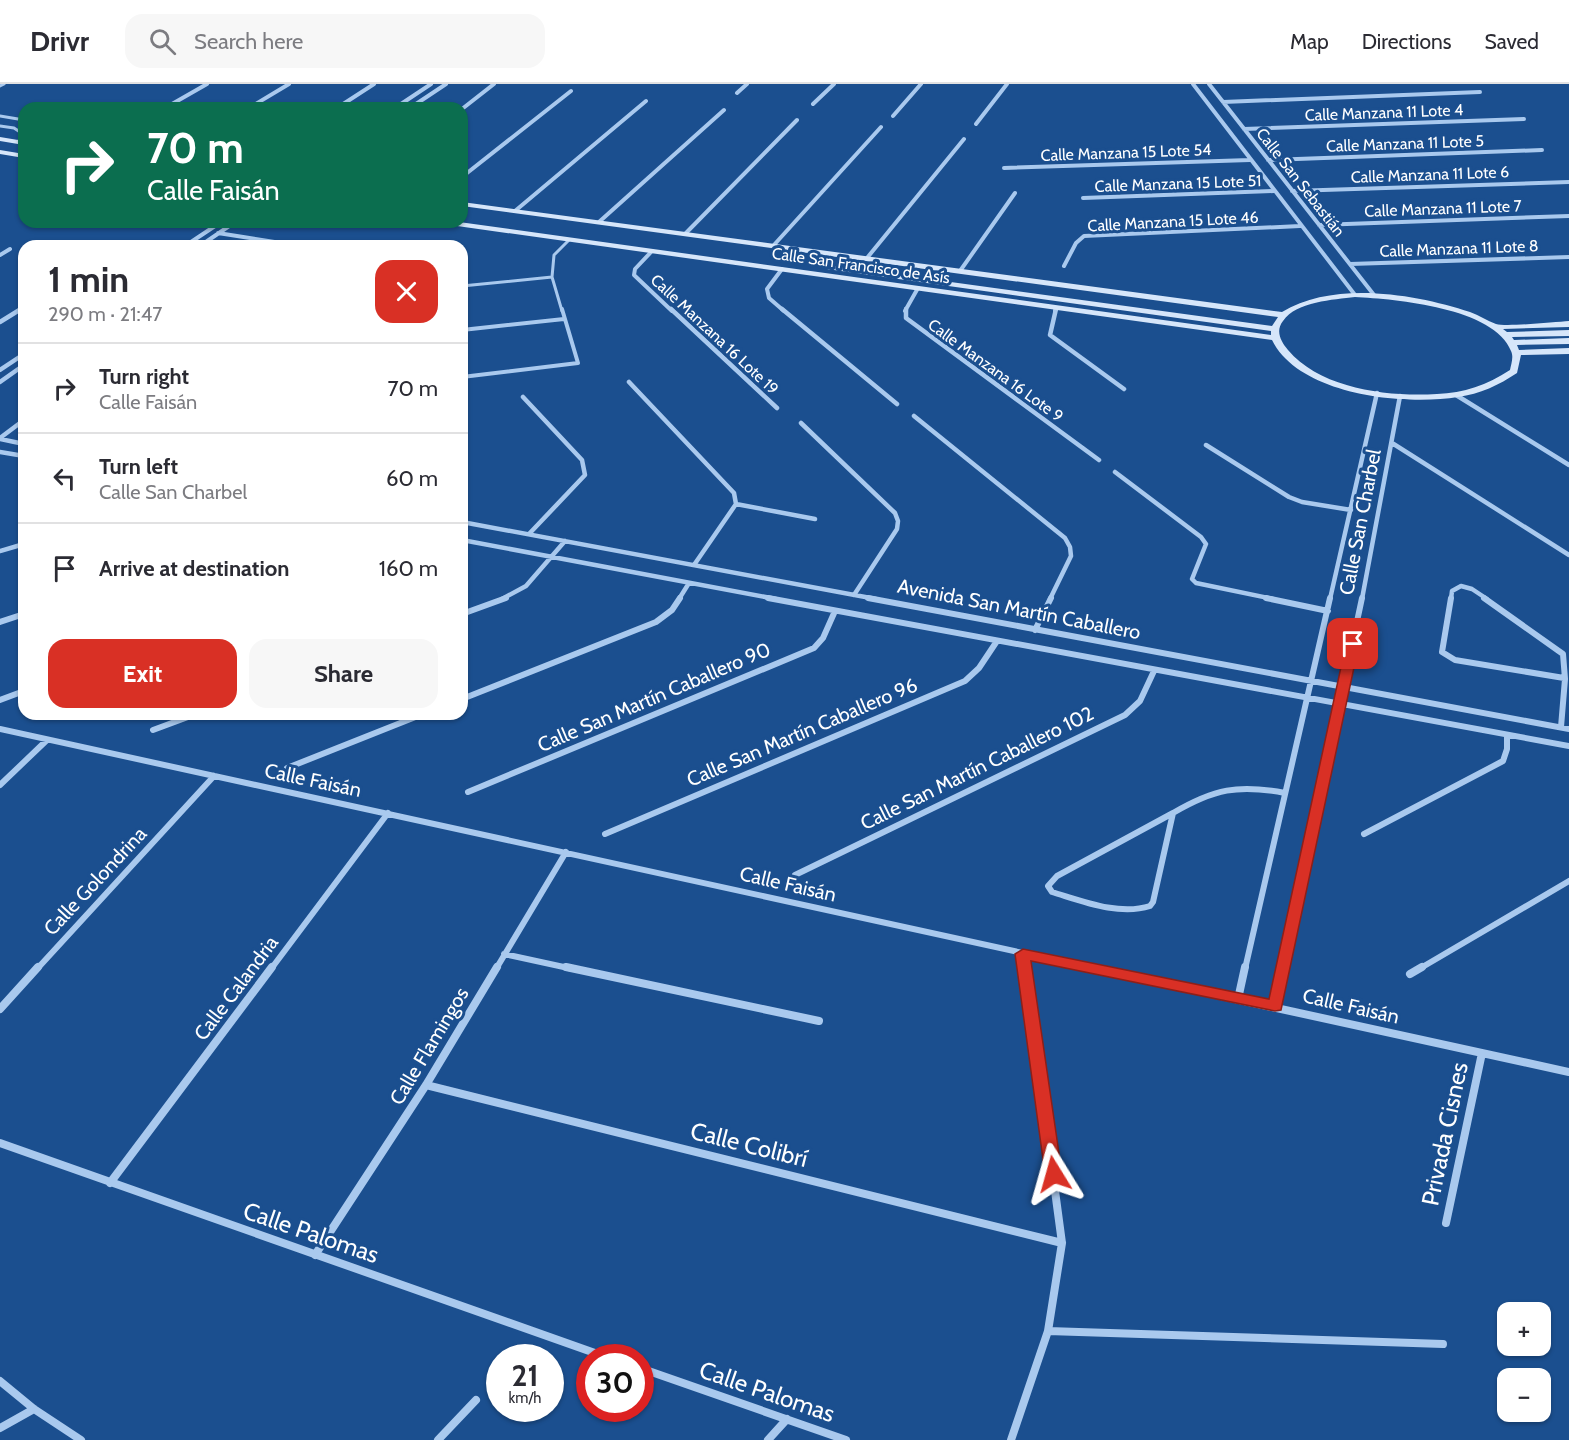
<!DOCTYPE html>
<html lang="en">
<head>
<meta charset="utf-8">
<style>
	body { margin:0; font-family:Cabin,sans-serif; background:#f7f7f7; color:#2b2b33; height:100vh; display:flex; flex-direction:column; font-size:22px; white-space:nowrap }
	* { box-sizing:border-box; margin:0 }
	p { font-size:20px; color:#7c7c81 }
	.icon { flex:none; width:33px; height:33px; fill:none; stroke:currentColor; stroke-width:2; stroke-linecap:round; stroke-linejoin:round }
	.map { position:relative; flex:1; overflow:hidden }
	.drawer { position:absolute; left:18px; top:156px; width:450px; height:480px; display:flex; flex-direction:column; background:#fff; border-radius:18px; box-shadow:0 2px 4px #0004 }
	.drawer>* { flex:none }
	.top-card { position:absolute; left:18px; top:18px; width:450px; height:126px; border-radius:18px; box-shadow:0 2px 4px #0004; background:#0b6e4f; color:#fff; overflow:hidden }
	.fabs { position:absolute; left:1497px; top:1218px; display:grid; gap:12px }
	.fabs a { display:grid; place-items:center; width:54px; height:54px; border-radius:12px; background:#fff; box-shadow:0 2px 4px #0004; font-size:30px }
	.speed { position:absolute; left:486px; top:1260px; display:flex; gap:12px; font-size:30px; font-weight:700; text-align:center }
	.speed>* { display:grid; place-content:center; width:78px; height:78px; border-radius:50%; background:#fff; box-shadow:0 2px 4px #0004; line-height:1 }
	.speed small { font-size:15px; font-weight:400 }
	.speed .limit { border:9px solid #d22; background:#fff; color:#111 }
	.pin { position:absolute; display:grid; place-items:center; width:51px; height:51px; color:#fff; margin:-26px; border-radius:12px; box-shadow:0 3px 9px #0006 }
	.me { position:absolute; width:66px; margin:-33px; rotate:352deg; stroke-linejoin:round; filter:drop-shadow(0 0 4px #0008) }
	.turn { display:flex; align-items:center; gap:21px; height:126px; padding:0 30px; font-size:27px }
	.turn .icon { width:78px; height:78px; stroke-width:2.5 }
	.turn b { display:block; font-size:42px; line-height:51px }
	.round { display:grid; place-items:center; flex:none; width:63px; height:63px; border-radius:18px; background:#f7f7f7 }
	.headline { display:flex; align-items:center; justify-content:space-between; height:102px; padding:0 30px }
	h1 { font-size:36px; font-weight:800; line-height:45px }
	.action { display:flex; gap:12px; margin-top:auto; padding:12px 30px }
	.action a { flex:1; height:69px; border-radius:18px; background:#d93025; color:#fff; font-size:24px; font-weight:800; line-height:69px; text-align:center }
	.action a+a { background:#f7f7f7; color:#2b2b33 }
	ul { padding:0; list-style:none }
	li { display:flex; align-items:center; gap:18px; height:90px; padding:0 30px; border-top:2px solid #e1e1e2 }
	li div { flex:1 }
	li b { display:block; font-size:22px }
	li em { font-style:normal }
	header { display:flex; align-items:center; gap:36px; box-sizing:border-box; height:84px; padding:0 30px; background:#fff; border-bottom:2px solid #e1e1e2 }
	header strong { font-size:28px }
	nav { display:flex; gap:33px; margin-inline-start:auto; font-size:21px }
	.search { width:420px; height:54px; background:#f7f7f7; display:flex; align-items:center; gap:15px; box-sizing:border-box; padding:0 21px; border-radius:18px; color:#7c7c81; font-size:22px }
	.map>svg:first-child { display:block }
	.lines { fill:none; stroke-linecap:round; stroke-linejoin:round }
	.lane-far1 { stroke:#a9c9ee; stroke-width:3 }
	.lane { stroke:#a9c9ee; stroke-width:4 }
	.street-far3 { stroke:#a9c9ee; stroke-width:4 }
	.street-far2 { stroke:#a9c9ee; stroke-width:4.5 }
	.street-far1 { stroke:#a9c9ee; stroke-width:6 }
	.street { stroke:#a9c9ee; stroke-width:8 }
	.secondary { fill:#d6e6fa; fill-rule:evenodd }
	.route { fill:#d93025; stroke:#8d1f18; stroke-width:1.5 }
	.labels { text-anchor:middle; stroke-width:6; stroke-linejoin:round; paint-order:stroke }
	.far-street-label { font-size:16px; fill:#fff; stroke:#1b4f8f }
	.street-label { font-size:20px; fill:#fff; stroke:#1b4f8f }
	.near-street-label { font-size:24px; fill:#fff; stroke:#1b4f8f }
</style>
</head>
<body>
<header>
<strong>Drivr</strong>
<div class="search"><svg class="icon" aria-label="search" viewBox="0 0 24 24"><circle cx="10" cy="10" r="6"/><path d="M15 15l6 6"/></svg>Search here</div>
<nav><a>Map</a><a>Directions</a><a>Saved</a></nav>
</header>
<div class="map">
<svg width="1569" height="1356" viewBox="0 0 1569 1356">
	<rect width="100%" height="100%" fill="#1b4f8f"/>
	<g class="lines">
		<!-- lane-far1 -->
		<path class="lane-far1" d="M 0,2 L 4,0
			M 0,32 L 24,36
			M 0,42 L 14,44 L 23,50 L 18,58
			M 462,202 L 552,193
			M 562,227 L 552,193 L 554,171 L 569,156"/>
		<!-- lane -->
		<path class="lane" d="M 462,246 L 564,235
			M 462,293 L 578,279 L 562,225"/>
		<!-- street-far3 -->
		<path class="street-far3" d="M 1193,0 L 1355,211
			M 1209,0 L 1374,211
			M 737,9 L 747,0
			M 1223,18 L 1480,8
			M 813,20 L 834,0
			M 165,24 L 207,0
			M 249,24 L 289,0
			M 337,24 L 374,0
			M 395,24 L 431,0
			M 410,24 L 446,0
			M 462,25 L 494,0
			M 893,32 L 921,0
			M 976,40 L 1007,0
			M 1244,45 L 1524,35
			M 1268,76 L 1542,66
			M 1004,84 L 1250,76
			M 462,93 L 571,7
			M 1292,107 L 1569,98
			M 1083,114 L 1274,107
			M 515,127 L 646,17
			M 599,138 L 724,26
			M 1319,141 L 1569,132
			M 218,149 L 300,162
			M 685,150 L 797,36
			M 185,162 L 221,138
			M 200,162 L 235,138
			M 773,162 L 881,43
			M 652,167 L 635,185 L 634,191 L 672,227
			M 0,171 L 10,165
			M 867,174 L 964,55
			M 1350,180 L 1569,173
			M 1064,182 L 1076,159 L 1084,152 L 1300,142
			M 782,185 L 767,205 L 769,214 L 784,227
			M 960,187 L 1015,109
			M 18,227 L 24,223
			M 905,227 L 918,204
			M 1055,227 L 1056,224"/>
		<!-- street-far2 -->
		<path class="street-far2" d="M 671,225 L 777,324
			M 782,225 L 897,320
			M 906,225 L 906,234 L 1099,376
			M 1056,225 L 1050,251 L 1124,305
			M 0,238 L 21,225
			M 0,286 L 24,270
			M 0,298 L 24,281
			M 629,298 L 734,409 L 736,420 L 694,481
			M 1456,311 L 1569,381
			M 523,313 L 582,376 L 585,391 L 529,450
			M 914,332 L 1065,454 L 1070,463 L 1071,472 L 1050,515
			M 801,339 L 895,429 L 898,437 L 897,445 L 854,511
			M 0,354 L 24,336
			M 0,355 L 24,360
			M 1392,359 L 1569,471
			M 1206,361 L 1289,413 L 1302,418 L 1351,426
			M 0,368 L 24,372
			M 1115,388 L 1201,453 L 1206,460 L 1192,495 L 1196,499 L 1273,515
			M 736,420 L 815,435
			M 462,438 L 876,515
			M 462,456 L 776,515
			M 0,467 L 24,460
			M 502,515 L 526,502 L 565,457
			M 679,515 L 689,499
			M 1330,515 L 1377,309
			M 1362,515 L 1400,312
			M 1451,515 L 1452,507 L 1461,502 L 1472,505 L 1487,515"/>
		<!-- street-far1 -->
		<path class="street-far1" d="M 768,514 L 1569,662
			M 868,514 L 1569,645
			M 1266,514 L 1328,527
			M 1451,514 L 1442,568 L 1455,576 L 1564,594
			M 1484,514 L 1563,570 L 1565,595 L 1561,643
			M 462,530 L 506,514
			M 0,538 L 24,530
			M 1035,546 L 1051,514
			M 462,615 L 656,538 L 672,526 L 680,514
			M 0,616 L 24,607
			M 0,645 L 1096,885
			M 153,646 L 196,630
			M 287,684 L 423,630
			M 0,701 L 47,656
			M 468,708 L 814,564 L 823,554 L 835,527
			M 1173,729 L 1153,818 L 1150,822 C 1119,832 1082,817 1052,808 L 1048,802 L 1057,792 Z
			M 1173,729 C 1214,705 1238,700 1285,709
			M 605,750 L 965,597 L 979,584 L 997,557
			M 1364,750 L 1503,677 L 1507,665 L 1507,651
			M 795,791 L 1125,631 L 1140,617 L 1154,587
			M 504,870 L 573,885
			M 1023,870 L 1025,885
			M 37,885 L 214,692
			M 271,885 L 388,729
			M 496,885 L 566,768
			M 1245,885 L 1330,514
			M 1283,885 L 1362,514
			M 1419,885 L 1569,797"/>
		<!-- street -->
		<path class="street" d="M 566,883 L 819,937
			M 1089,883 L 1569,988
			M 1410,890 L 1422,883
			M 1238,915 L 1245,883
			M 1275,922 L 1283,883
			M 0,925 L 38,883
			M 426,1001 L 1062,1159
			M 0,1059 L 609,1274
			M 110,1099 L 272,883
			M 1446,1139 L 1482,969
			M 315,1171 L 426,1001 L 497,883
			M 1048,1247 L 1443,1260
			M 640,1284 L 846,1356
			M 0,1297 L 34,1325 L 81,1356
			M 0,1344 L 34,1325
			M 438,1356 L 476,1316
			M 768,1356 L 787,1335
			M 1011,1356 L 1048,1247 L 1062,1159 L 1025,883"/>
		<!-- secondary -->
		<path class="secondary" d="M 0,53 L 24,57 L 24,61 L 0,57 Z
			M 0,66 L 24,70 L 24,74 L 0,70 Z
			M 462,118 L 1282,228 C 1334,196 1416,210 1470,228 C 1479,231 1487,237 1496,240 C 1506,243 1555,238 1569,237 L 1569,243 L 1503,245 L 1507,248 L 1569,246 L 1569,252 L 1512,253 L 1514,256 L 1569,254 L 1569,260 L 1517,261 L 1519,266 L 1569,264 L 1569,270 L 1521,271 L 1517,289 C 1499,301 1480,310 1458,313 C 1404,322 1299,311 1272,256 L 443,140 L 439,138 L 459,138 L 1271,251 L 1271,247 L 827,185 L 823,183 L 827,181 L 1272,242 L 1278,233 L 462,122 ZM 1355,213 C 1396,215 1495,224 1511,267 C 1514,273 1511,280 1510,286 C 1487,301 1464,309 1437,310 C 1388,313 1321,305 1288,266 C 1281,258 1275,247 1283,237 C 1297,217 1333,216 1355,213 Z"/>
	</g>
	<!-- route -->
	<path class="route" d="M 1353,556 L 1359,560 L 1281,926 L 1275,927 L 1031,877 L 1062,1090 L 1060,1095 L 1054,1097 L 1047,1095 L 1045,1090 L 1015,870 L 1023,865 L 1269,915 L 1346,560 Z"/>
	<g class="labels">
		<!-- far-street labels -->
		<g class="far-street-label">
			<text transform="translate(1384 28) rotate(-2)" y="6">Calle Manzana 11 Lote 4</text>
			<text transform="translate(1405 59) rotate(-2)" y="6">Calle Manzana 11 Lote 5</text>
			<text transform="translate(1126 68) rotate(-2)" y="6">Calle Manzana 15 Lote 54</text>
			<text transform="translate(1430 90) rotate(-2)" y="6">Calle Manzana 11 Lote 6</text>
			<text transform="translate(1301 98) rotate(52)" y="6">Calle San Sebastián</text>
			<text transform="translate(1178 99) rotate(-2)" y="6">Calle Manzana 15 Lote 51</text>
			<text transform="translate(1443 124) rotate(-2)" y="6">Calle Manzana 11 Lote 7</text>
			<text transform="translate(1173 137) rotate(-3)" y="6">Calle Manzana 15 Lote 46</text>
			<text transform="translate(1459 164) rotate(-2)" y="6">Calle Manzana 11 Lote 8</text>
			<text transform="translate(861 181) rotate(8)" y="6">Calle San Francisco de Asís</text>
			<text transform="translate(715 250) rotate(43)" y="6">Calle Manzana 16 Lote 19</text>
			<text transform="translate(996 286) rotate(36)" y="6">Calle Manzana 16 Lote 9</text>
		</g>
		<!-- street labels -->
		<g class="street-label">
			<text transform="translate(1360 438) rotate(-79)" y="7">Calle San Charbel</text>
			<text transform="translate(1019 525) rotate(11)" y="7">Avenida San Martín Caballero</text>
			<text transform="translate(654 613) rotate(-23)" y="7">Calle San Martín Caballero 90</text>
			<text transform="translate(802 648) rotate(-23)" y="7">Calle San Martín Caballero 96</text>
			<text transform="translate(977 684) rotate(-26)" y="7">Calle San Martín Caballero 102</text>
			<text transform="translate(313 696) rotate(12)" y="7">Calle Faisán</text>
			<text transform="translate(95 797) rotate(-47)" y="7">Calle Golondrina</text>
			<text transform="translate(788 800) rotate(13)" y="7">Calle Faisán</text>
			<text transform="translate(236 904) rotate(-53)" y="7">Calle Calandria</text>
			<text transform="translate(1351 922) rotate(13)" y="7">Calle Faisán</text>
			<text transform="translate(429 962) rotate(-59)" y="7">Calle Flamingos</text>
		</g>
		<!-- near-street labels -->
		<g class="near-street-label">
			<text transform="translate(1445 1050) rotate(-78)" y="8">Privada Cisnes</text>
			<text transform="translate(749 1061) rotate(14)" y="8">Calle Colibrí</text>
			<text transform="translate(311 1149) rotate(19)" y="8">Calle Palomas</text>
			<text transform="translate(767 1308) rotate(19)" y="8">Calle Palomas</text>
		</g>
	</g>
</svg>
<div class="fabs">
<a>+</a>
<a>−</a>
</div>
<div class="speed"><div>21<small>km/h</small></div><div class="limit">30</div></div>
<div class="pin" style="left:1353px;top:560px;background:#d93025"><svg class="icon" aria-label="arrive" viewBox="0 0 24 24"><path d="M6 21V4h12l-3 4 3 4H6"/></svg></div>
<svg class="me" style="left:1054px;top:1090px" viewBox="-20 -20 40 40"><path d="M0-17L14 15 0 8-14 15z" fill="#d93025" stroke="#fff" stroke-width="4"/></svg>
<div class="top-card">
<div class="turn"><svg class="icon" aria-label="right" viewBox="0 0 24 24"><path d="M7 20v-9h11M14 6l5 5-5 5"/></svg><div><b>70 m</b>Calle Faisán</div></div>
</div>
<section class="drawer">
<div class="headline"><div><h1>1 min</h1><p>290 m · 21:47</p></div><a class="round" style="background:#d93025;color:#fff"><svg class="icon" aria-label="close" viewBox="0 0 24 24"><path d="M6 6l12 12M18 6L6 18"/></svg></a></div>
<ul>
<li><svg class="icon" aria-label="right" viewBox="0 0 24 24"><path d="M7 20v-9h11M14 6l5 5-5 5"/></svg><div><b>Turn right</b><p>Calle Faisán</p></div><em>70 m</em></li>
<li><svg class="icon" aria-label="left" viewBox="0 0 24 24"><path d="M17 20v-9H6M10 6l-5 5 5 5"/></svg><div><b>Turn left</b><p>Calle San Charbel</p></div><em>60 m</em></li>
<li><svg class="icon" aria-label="arrive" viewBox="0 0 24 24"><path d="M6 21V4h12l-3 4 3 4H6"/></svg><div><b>Arrive at destination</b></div><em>160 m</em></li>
</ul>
<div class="action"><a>Exit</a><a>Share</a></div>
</section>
</div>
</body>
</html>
